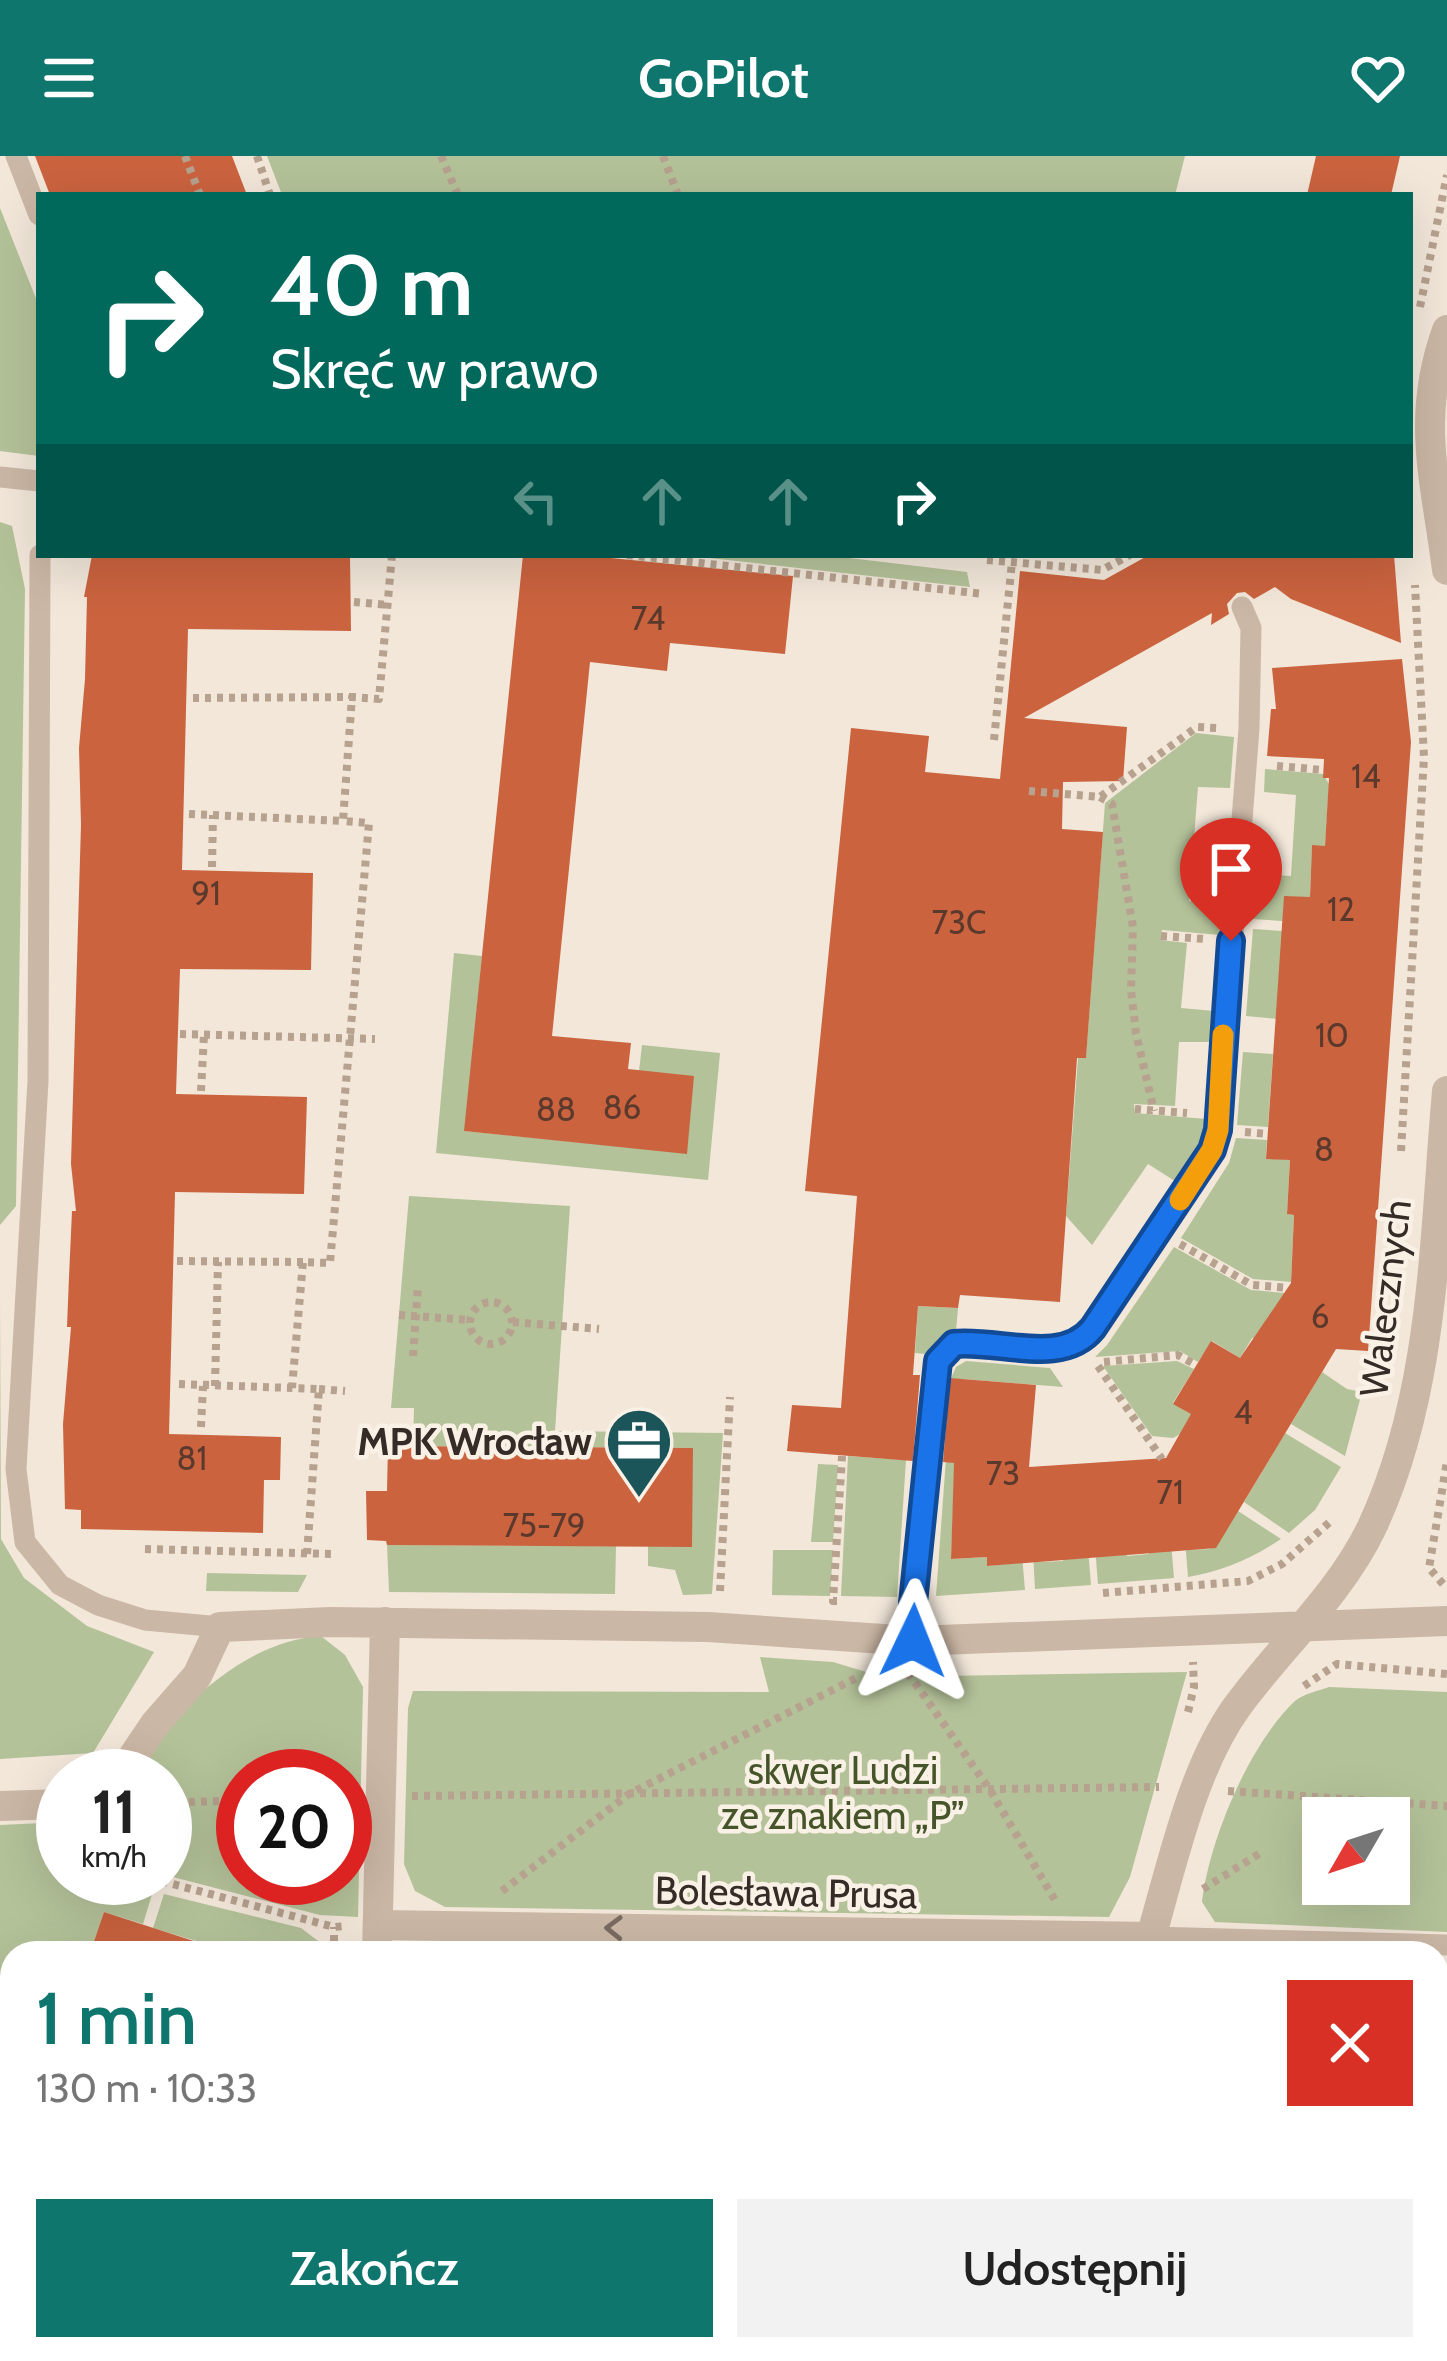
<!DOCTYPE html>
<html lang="pl">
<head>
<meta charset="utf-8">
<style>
	body { margin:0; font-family:Cabin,sans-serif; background:#f2f2f2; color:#222; height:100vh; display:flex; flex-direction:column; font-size:45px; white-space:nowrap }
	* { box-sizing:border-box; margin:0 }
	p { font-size:39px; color:#767676 }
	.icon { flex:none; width:66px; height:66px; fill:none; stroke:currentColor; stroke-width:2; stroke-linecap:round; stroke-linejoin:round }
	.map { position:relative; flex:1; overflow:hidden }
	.side { position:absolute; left:0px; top:1785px; width:1449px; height:420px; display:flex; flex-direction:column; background:#fff; border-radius:36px 36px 0 0; box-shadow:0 12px 48px #0002 }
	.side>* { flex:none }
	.guide { position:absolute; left:36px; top:36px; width:1377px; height:366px; border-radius:0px; box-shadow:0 12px 48px #0002; background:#00695c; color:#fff; overflow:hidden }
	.needle { width:78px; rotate:231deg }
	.fabs { position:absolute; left:1302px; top:1641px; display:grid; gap:24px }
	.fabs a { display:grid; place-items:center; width:108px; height:108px; border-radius:0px; background:#fff; box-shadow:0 12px 48px #0002; font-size:60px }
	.speed { position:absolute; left:36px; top:1593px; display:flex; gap:24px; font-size:60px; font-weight:700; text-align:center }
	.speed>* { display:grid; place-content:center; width:156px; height:156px; border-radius:50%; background:#fff; box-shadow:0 12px 48px #0002; line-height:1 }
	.speed small { font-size:30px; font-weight:400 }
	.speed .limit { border:18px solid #d22; background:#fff; color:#111 }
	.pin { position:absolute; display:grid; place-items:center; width:102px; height:102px; color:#fff; margin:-123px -51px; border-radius:50% 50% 50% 0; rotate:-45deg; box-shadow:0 0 12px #0007 }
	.pin .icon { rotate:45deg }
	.me { position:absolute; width:132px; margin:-66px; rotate:2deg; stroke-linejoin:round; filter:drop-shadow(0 0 9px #0008) }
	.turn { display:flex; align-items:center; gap:42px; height:252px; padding:0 36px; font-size:54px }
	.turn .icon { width:156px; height:156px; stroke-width:2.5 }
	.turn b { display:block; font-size:84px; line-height:102px }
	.lanes { display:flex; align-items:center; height:114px; padding:0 36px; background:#0003; justify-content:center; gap:60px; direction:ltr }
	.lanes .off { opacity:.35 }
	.round { display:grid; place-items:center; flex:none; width:126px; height:126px; border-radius:0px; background:#f2f2f2 }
	.overview { display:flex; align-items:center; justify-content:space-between; height:204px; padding:0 36px }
	h1 { font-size:72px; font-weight:600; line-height:90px; color:#0f766e }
	.action { display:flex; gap:24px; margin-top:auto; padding:24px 36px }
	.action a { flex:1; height:138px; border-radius:0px; background:#0f766e; color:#fff; font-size:48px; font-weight:600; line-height:138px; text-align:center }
	.action a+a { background:#f2f2f2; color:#222 }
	header { display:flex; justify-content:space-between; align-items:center; height:156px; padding:0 36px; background:#0f766e; color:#fff; font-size:54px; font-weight:600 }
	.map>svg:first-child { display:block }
	.green { fill:#b4c299; fill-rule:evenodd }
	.building { fill:#cb633f }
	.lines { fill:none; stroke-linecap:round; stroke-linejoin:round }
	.path { stroke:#b7a18f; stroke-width:8; stroke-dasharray:6 6; stroke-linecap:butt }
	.lane { stroke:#cbb7a5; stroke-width:21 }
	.street { stroke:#cbb7a5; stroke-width:30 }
	.oneway { stroke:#796b60 }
	.route-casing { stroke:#114b97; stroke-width:30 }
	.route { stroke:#1a73e8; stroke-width:21 }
	.slow { stroke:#f59e0b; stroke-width:21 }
	.labels { text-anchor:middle; stroke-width:9; stroke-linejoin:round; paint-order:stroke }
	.number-label { font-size:33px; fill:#5b3a2d }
	.street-label { font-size:39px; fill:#362c27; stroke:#faf1e6 }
	.poi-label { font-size:39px; font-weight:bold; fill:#362c27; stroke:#faf1e6; text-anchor:end }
	.park-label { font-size:39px; fill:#455529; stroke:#faf1e6 }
</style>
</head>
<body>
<header><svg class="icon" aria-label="menu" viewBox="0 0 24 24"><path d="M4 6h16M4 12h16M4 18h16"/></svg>GoPilot<svg class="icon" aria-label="heart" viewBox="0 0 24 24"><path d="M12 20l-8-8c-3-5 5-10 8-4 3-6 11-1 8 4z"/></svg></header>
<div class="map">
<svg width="1447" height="2205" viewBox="0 0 1447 2205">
	<rect width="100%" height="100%" fill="#f2e7d9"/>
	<!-- green -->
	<path class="green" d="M 267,0 L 1185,0 L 1175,39 L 282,39 Z
		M 0,52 L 39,150 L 39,300 L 0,295 Z
		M 0,366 L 12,370 L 25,433 L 16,1050 L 0,1069 Z
		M 682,399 L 824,399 L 967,416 L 970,431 Z
		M 1196,577 L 1234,581 L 1230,632 L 1198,631 L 1189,745 L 1222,748 L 1220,779 L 1162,774 L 1161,784 L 1187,787 L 1181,852 L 1214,855 L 1213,886 L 1179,886 L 1175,950 L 1134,948 L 1135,957 L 1206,963 L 1199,995 L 1178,1027 L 1148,1008 L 1092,1089 L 1066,1060 L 1078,902 L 1086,901 L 1105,647 Z
		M 1265,613 L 1323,618 L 1329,628 L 1325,690 L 1312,690 L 1310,741 L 1282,765 L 1253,763 L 1257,718 L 1291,720 L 1296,639 L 1264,636 Z
		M 1253,773 L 1282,775 L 1300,865 L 1246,860 Z
		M 454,797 L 482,800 L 465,975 L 686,997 L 639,915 L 642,889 L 720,897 L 708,1024 L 436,997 Z
		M 1243,896 L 1273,898 L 1268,971 L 1237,969 Z
		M 1236,982 L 1267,984 L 1266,1002 L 1290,1004 L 1287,1058 L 1294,1059 L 1291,1126 L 1253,1123 L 1181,1082 L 1229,1007 Z
		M 409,1040 L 570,1050 L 555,1275 L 723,1277 L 712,1438 L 683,1439 L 675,1414 L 648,1410 L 648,1390 L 692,1390 L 692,1292 L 413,1290 L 414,1252 L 391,1252 Z
		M 1174,1091 L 1251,1134 L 1285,1137 L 1256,1183 L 1252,1182 L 1240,1202 L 1212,1185 L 1198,1206 L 1180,1195 L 1095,1201 L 1107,1189 Z
		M 0,1142 L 1,1383 L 24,1422 L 87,1470 L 154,1496 L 93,1597 L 0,1603 Z
		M 918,1150 L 958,1152 L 956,1175 L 939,1183 L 926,1198 L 915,1197 Z
		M 966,1205 L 1050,1212 L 1063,1231 L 963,1223 L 955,1297 L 951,1403 L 987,1401 L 988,1410 L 1013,1407 L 1022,1399 L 1025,1434 L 936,1440 L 952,1220 L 956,1211 Z
		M 1177,1205 L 1194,1213 L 1173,1247 L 1203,1265 L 1173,1282 L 1152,1280 L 1103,1210 Z
		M 1322,1216 L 1347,1233 L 1362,1236 L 1345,1300 L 1291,1268 Z
		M 1285,1277 L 1341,1311 L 1315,1354 L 1289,1377 L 1244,1346 Z
		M 848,1300 L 906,1304 L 897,1441 L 841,1440 Z
		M 818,1308 L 838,1309 L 833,1386 L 811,1386 Z
		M 1238,1355 L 1281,1383 C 1251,1403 1223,1415 1188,1421 L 1185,1384 L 1187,1394 L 1210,1393 L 1210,1383 Z
		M 1171,1385 L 1174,1422 L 1098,1428 L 1095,1391 L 1125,1389 L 1127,1400 L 1149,1398 L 1150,1387 Z
		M 387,1389 L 616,1390 L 615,1438 L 389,1436 Z
		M 1088,1392 L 1091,1429 L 1035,1433 L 1033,1397 L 1039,1396 L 1040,1406 L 1063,1405 L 1065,1394 Z
		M 773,1394 L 833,1394 L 830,1440 L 772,1439 Z
		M 207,1417 L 307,1419 L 298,1436 L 206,1435 Z
		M 321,1480 L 345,1499 L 363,1531 L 358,1761 L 320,1759 L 165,1719 L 165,1620 L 134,1620 C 171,1555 243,1485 321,1480 ZM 243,1620 L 345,1620 L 345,1722 L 243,1722 Z
		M 760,1501 L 833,1506 L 883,1521 L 1187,1516 L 1130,1721 L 1109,1761 L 445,1751 L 415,1735 L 404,1708 L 408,1552 L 413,1535 L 769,1536 Z
		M 1329,1531 L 1447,1536 L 1447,1776 L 1215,1766 L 1202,1746 C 1209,1685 1249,1588 1295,1545 C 1303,1538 1318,1535 1329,1531 ZM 1323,1662 L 1389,1662 L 1389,1728 L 1323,1728 Z
		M 63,1666 L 63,1722 L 119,1722 L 153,1735 L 143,1768 L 104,1756 L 90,1797 L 12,1797 L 12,2193 L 145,2193 L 145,2205 L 0,2205 L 0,1669 Z
		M 164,1738 L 301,1772 L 322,1788 L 325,1797 L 236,1797 L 153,1772 Z
		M 1437,1825 L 1447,1826 L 1447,2039 L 1437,2039 Z
		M 270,2193 L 318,2193 L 318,2205 L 270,2205 Z
		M 409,2193 L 517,2198 L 538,2193 L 537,2205 L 409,2205 Z
		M 571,2193 L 921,2193 L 921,2205 L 571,2205 Z
		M 1041,2193 L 1088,2193 L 1088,2205 L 1041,2205 Z
		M 1231,2193 L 1407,2193 L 1406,2205 L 1231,2205 Z"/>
	<!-- building -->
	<path class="building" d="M 35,0 L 232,0 L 247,39 L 50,39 Z
		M 1316,0 L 1400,0 L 1391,39 L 1307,39 Z
		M 92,399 L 350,399 L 351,475 L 188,473 L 182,714 L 313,717 L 311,814 L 180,813 L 176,938 L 307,941 L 304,1038 L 175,1036 L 169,1278 L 281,1281 L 280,1324 L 264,1324 L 263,1377 L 81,1373 L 81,1354 L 65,1353 L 63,1268 L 71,1171 L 67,1171 L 69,1121 L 72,1055 L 76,1055 L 71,1008 L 81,669 L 79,592 L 85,523 L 87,441 L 84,441 Z
		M 523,399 L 581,399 L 793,420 L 785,498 L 670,487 L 667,515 L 590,506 L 552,880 L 631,887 L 628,913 L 694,920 L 687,998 L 464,975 Z
		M 1149,399 L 1394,399 L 1401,487 L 1291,443 L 1275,431 L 1254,443 L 1245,436 L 1237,437 L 1227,448 L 1229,458 L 1211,469 L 1212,457 L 1024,562 L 1127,571 L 1123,625 L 1063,626 L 1062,673 L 1103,676 L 1086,902 L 1077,902 L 1060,1146 L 960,1139 L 958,1152 L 918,1150 L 913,1219 L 920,1219 L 913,1305 L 787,1295 L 792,1249 L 841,1252 L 857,1040 L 805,1035 L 851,572 L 929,580 L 925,616 L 1000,623 L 1020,415 L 1104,424 Z
		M 1402,503 L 1411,586 L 1368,1195 L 1336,1193 L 1216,1392 L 987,1410 L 987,1401 L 951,1403 L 954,1307 L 943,1306 L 950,1222 L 1036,1229 L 1029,1311 L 1166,1302 L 1191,1258 L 1173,1248 L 1211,1185 L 1240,1202 L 1291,1127 L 1294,1059 L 1287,1058 L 1290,1004 L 1266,1003 L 1284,740 L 1310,741 L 1312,689 L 1325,690 L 1329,622 L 1323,622 L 1324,603 L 1267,600 L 1271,553 L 1276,553 L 1272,512 Z
		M 388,1290 L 693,1292 L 692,1391 L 387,1389 L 386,1385 L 367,1384 L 366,1335 L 387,1335 Z
		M 104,1756 L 209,1790 L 208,1797 L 90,1797 Z"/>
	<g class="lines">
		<!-- path -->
		<path class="path" d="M 185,0 L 200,39
			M 257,0 L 270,39
			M 441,0 L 458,39
			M 663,0 L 678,39
			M 1420,151 L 1447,19
			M 627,399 L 984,438
			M 987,404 L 1102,414 L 1130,399
			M 354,446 L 388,449
			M 193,542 L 352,541
			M 994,584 L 1012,406
			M 1277,610 L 1323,614
			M 1029,635 L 1100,641 L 1197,571 L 1217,572
			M 1100,641 L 1112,648 L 1133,771 L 1131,834 L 1136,877 L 1154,955
			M 189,658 L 343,665
			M 212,711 L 213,659
			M 1161,780 L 1205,783
			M 180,878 L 375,883
			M 201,935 L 204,879
			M 1135,953 L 1187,957
			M 1245,976 L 1267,978
			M 1401,995 L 1424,601 L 1415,429
			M 1180,1088 L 1252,1129 L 1288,1132
			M 177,1105 L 303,1106
			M470 1167a21 21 0 1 1 42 0a21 21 0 1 1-42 0Z
			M 399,1159 L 470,1164
			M 513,1166 L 599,1173
			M 413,1200 L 418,1130
			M 1104,1206 L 1178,1199 L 1196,1209
			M 1098,1210 L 1162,1303
			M 179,1228 L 292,1232
			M 215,1230 L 218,1106
			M 319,1233 L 345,1235
			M 201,1271 L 203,1230
			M 145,1393 L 333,1398
			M 307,1398 L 319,1233 L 292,1232 L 303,1106 L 330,1107 L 369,667 L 343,665 L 352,541 L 379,543 L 392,399
			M 1443,1428 L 1429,1412 L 1447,1305
			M 720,1435 L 730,1241
			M 1103,1437 L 1248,1425 L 1282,1408 L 1331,1365
			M 837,1445 L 833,1445 L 842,1300
			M 908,1517 L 990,1634 L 1056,1746
			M 1304,1530 L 1337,1508 L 1447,1518
			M 1188,1556 L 1194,1531 L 1193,1506
			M 243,1627 L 243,1641
			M 1228,1635 L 1447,1650
			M 412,1640 L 1159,1631
			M 165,1647 L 243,1644
			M 150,1722 L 334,1771 L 346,1770
			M 1203,1733 L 1262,1696
			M 502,1735 L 629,1638 L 858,1521
			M 334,1797 L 334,1771
			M 326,2205 L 326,2193
			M 703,2205 L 704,2193
			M 1097,2205 L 1097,2193"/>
		<!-- lane -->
		<path class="lane" d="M 16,0 L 39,59
			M 0,321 L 39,325
			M 40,399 L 38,925 L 16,1313 L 25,1386 L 60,1429 L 98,1449 L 145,1464 L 220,1471
			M 913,1485 L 935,1219 C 952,1151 1037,1211 1084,1184 L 1212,994 L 1218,973 L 1249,573 L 1251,472 L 1242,451
			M 1151,1781 L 1447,1789"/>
		<!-- street -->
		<path class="street" d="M 1447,174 C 1415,263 1436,325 1447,414
			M 120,1620 L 155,1568 L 197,1520 L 220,1471 L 330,1466 L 708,1471 L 913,1485 L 1447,1465
			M 0,1650 L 63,1648
			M 378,1769 L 1151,1781
			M 377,1797 L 385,1466
			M 1151,1797 L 1151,1781 C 1172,1709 1192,1614 1236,1552 C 1280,1491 1339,1440 1372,1371 C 1435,1236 1434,1081 1447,935
			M 368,2205 L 369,2193
			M 1144,2205 L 1144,2193"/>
	</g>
	<!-- one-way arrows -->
	<defs><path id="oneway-chevron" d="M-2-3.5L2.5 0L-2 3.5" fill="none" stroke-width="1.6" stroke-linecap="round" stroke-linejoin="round" transform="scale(3)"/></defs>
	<use class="oneway" href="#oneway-chevron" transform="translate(614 1772) rotate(-179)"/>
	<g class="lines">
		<defs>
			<path id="route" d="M 913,1485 L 913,1447 L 938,1205 L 954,1188 C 998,1183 1062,1211 1093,1172 L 1212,994 L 1218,974 L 1231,785"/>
		</defs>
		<!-- route casing -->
		<use href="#route" class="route-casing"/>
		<!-- route -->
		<use href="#route" class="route"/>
		<!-- slow -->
		<path class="slow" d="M 1180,1044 L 1212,994 L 1218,974 L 1223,879"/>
	</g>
	<!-- icons -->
	<defs>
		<symbol id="office-pin" viewBox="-11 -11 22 30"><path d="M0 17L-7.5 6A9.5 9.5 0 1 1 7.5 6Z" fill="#1b5459" stroke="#faf1e6"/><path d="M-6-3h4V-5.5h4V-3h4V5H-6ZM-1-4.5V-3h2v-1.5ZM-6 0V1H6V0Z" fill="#fff"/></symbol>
	</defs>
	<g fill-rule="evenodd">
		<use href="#office-pin" x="601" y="1247" width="76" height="104"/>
	</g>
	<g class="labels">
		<!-- number labels -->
		<g class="number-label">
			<text x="648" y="474">74</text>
			<text x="1366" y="632">14</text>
			<text x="206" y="749">91</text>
			<text x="1341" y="765">12</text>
			<text x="959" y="778">73C</text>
			<text x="1332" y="891">10</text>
			<text x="622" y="963">86</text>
			<text x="556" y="965">88</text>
			<text x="1324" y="1005">8</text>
			<text x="1320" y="1172">6</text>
			<text x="1243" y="1268">4</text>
			<text x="192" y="1314">81</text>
			<text x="1003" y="1329">73</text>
			<text x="1170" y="1348">71</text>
			<text x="544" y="1381">75-79</text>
		</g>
		<!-- street labels -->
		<g class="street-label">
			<text transform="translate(1385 1142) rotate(-83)" y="14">Walecznych</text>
			<text transform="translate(786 1736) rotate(1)" y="14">Bolesława Prusa</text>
		</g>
		<!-- poi labels -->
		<g class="poi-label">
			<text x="592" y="1299">MPK Wrocław</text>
		</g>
		<!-- park labels -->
		<g class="park-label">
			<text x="843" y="1628">skwer Ludzi<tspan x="843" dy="45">ze znakiem „P”</tspan></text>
		</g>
	</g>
</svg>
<div class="fabs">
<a><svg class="needle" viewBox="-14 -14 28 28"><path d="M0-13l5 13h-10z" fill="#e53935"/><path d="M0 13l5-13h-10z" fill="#767676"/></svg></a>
</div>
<div class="speed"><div>11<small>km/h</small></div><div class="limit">20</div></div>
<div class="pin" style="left:1231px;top:785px;background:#d93025"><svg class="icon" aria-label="arrive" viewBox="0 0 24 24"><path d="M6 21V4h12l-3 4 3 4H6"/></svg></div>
<svg class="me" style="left:913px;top:1485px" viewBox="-20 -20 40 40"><path d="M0-17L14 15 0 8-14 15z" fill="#1a73e8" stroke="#fff" stroke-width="4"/></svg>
<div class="guide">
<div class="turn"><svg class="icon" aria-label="right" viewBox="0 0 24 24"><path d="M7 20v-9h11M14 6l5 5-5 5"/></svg><div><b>40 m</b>Skręć w prawo</div></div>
<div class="lanes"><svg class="icon off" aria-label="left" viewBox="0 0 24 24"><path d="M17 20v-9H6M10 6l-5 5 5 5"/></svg><svg class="icon off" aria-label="ahead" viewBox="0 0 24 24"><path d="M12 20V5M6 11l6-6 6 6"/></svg><svg class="icon off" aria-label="ahead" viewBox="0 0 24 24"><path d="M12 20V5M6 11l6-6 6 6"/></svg><svg class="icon" aria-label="right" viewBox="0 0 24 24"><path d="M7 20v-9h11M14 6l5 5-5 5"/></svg></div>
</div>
<section class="side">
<div class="overview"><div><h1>1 min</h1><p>130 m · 10:33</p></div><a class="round" style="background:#d93025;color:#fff"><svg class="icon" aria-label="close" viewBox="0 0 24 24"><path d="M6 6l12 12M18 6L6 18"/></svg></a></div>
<div class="action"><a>Zakończ</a><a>Udostępnij</a></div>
</section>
</div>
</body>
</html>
